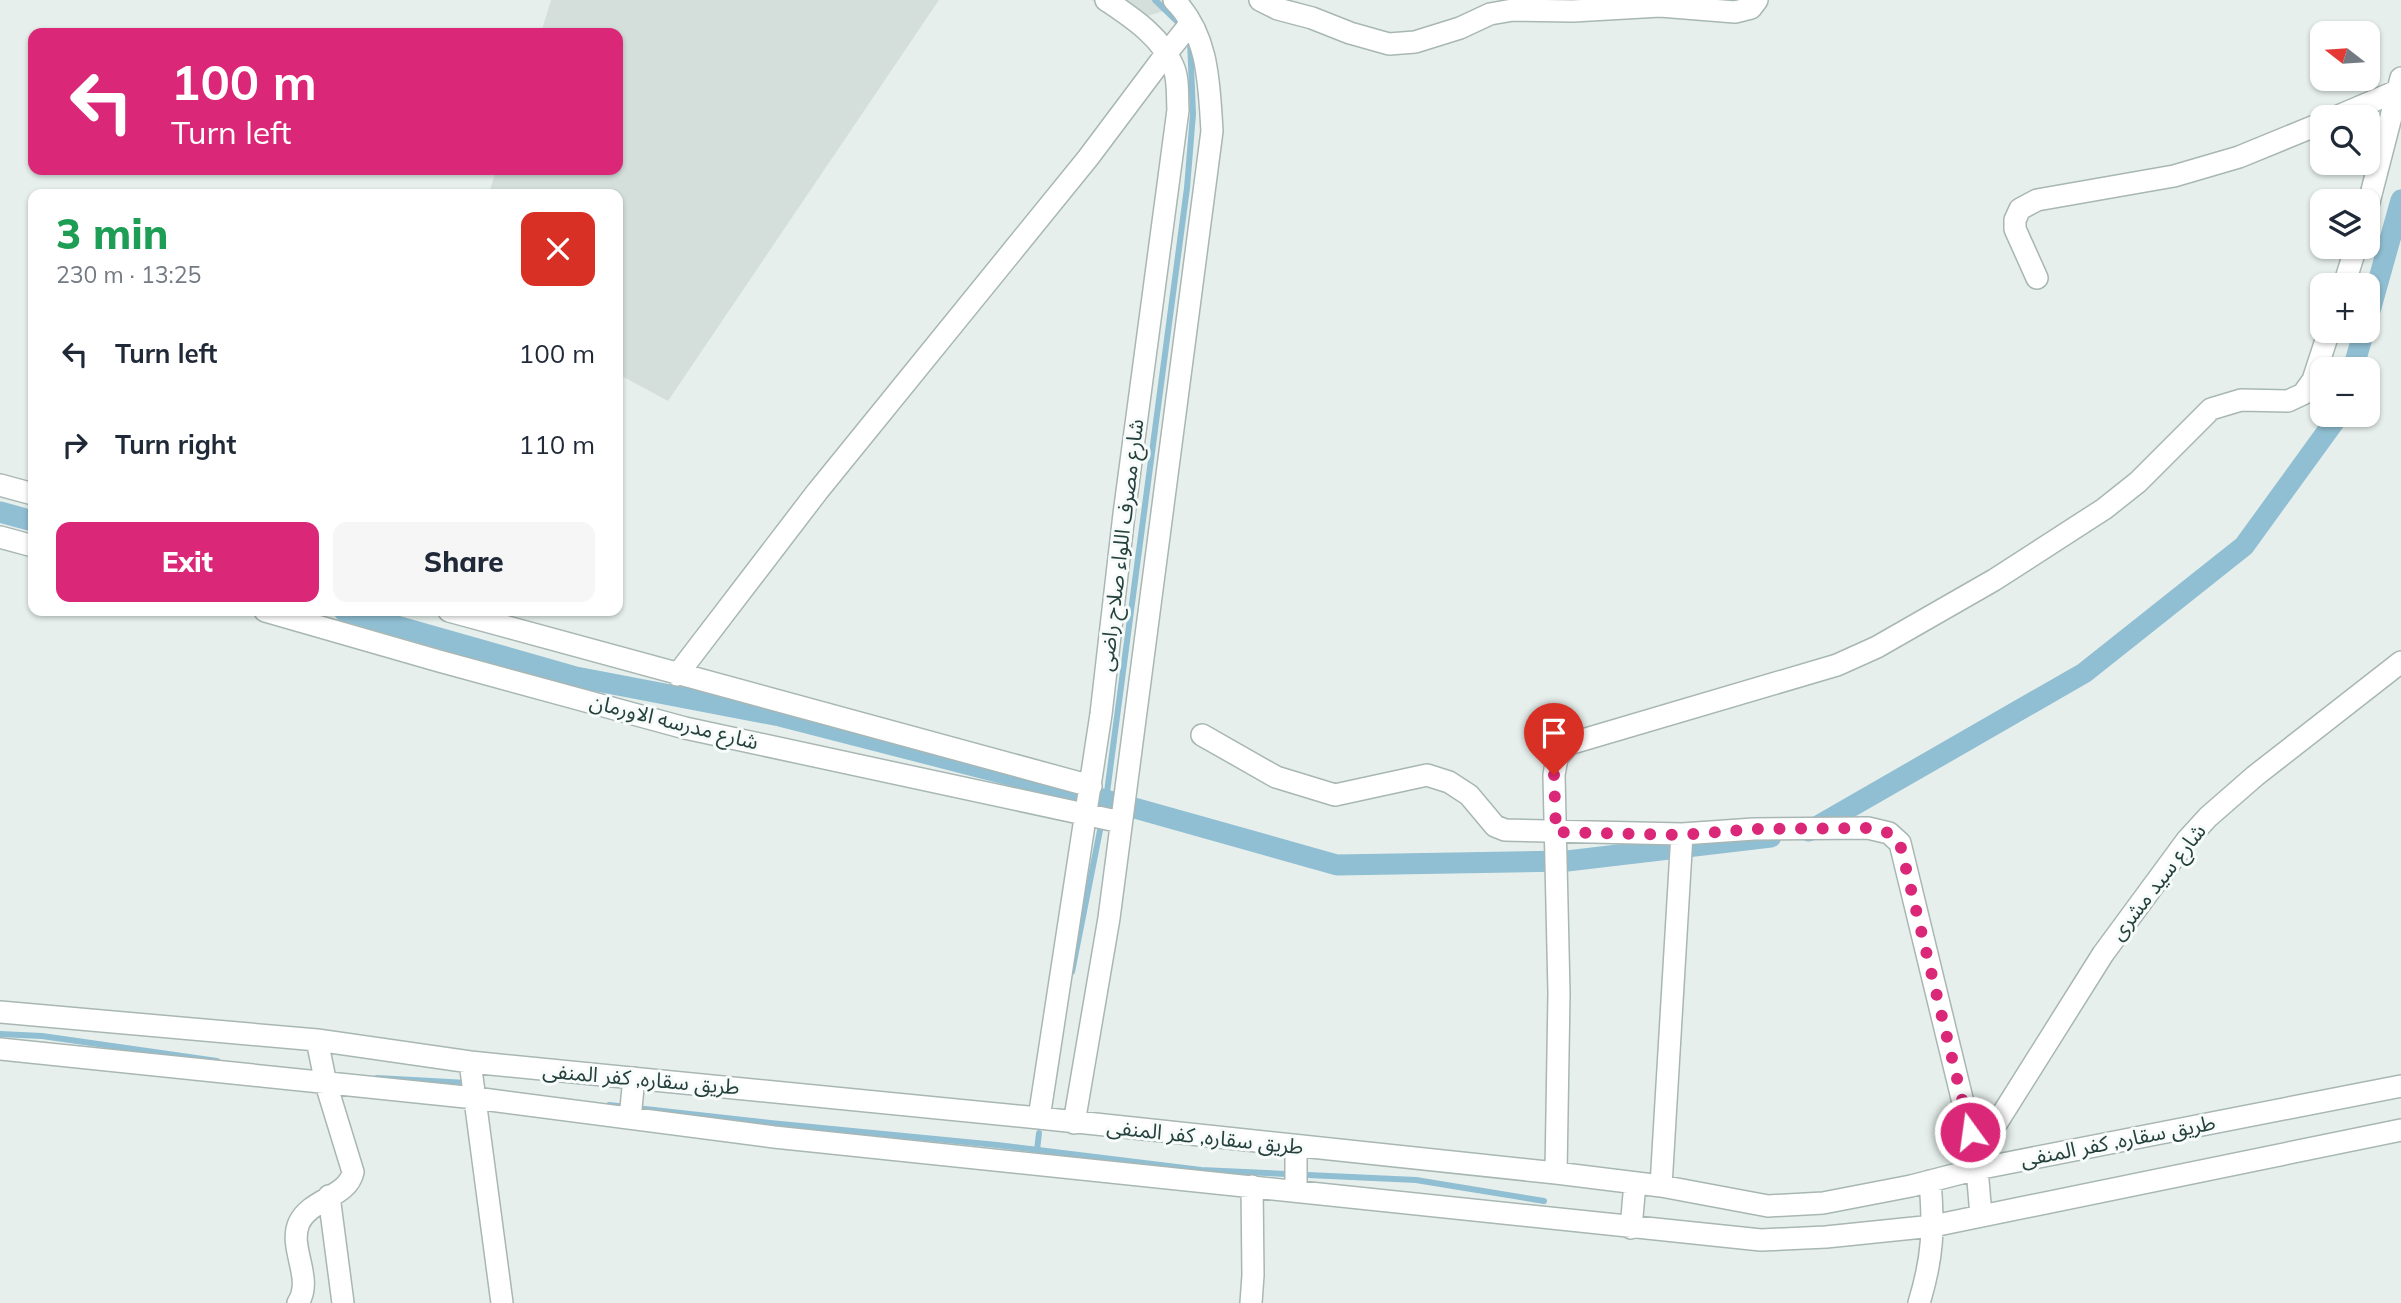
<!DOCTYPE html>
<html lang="en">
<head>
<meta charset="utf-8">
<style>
	body { margin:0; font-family:Mulish,"Noto Sans Arabic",sans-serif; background:#f6f6f7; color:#1f2937; height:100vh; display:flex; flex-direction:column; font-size:26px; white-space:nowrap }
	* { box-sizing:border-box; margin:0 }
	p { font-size:23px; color:#747a83 }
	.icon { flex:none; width:38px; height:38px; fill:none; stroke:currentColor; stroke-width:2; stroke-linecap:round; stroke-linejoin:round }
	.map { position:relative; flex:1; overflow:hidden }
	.sheet { position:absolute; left:28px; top:189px; width:595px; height:427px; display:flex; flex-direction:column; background:#fff; border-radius:14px; box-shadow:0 2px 5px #0004 }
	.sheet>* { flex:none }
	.banner { position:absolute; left:28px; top:28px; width:595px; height:147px; border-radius:14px; box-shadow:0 2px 5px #0004; background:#db2777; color:#fff; overflow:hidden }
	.needle { width:46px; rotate:287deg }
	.fabs { position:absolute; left:2310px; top:21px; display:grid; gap:14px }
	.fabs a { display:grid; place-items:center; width:70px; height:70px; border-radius:14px; background:#fff; box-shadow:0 2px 5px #0004; font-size:35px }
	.pin { position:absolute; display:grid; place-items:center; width:60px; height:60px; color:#fff; margin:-72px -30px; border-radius:50% 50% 50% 0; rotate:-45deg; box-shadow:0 0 7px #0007 }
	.pin .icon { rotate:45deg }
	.me { position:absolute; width:77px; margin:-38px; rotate:346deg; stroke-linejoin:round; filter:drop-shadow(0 0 5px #0008) }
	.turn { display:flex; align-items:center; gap:24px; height:147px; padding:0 28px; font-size:32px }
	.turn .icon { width:91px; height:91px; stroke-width:2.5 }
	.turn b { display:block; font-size:49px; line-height:60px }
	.round { display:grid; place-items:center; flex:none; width:74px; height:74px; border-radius:14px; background:#f6f6f7 }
	.head { display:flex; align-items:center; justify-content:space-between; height:119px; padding:0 28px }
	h1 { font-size:42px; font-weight:800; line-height:52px; color:#1e9e55 }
	.action { display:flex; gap:14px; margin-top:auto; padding:14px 28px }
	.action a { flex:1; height:80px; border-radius:14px; background:#db2777; color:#fff; font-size:28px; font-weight:800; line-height:80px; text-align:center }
	.action a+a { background:#f6f6f7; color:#1f2937 }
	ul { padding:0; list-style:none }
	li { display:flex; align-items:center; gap:21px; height:91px; padding:0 28px }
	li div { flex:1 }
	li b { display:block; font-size:26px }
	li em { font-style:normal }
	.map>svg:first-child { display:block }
	.built { fill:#d4dfdb }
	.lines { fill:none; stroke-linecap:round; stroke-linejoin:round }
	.stream { stroke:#90bed2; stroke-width:6 }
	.canal { stroke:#90bed2; stroke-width:21 }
	.minor-casing { stroke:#a8b7b4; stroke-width:24 }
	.minor { stroke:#fff; stroke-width:21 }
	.route { stroke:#db2777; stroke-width:12; stroke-dasharray:0 21.6 }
	.labels { text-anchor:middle; stroke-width:6; stroke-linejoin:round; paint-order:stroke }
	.street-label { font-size:21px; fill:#25413d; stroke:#f7fbf9 }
</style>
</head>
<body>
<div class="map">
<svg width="2401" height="1303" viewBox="0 0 2401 1303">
	<rect width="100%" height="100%" fill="#e6efec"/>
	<!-- built -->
	<path class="built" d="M 551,0 L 939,0 L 668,401 L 618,374 L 618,194 L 489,194 L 496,170 L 618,170 L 618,33 L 541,33 Z
		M 1091,0 L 1176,0 L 1177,7 L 1128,22 Z"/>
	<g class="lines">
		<!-- stream -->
		<path class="stream" d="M 1155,0 L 1184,28
			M 1072,972 L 1106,800 L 1187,188 L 1193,114 L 1190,40
			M 0,1034 L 42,1036 L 217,1061
			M 377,1078 L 467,1083
			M 609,1105 L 770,1123 L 997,1145 L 1201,1170 L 1416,1180 L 1544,1201
			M 1037,1150 L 1039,1133"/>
		<!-- canal -->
		<path class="canal" d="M 2368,318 L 2401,200
			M 2353,369 L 2364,331
			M 0,512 L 33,521
			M 344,611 L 576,677 L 780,716 L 1106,800 L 1337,865 L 1567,861 L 1771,837
			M 1809,831 L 2084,673 L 2244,546 L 2339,415"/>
		<defs>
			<path id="minor" d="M 1260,0 L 1278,9 L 1312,18 L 1350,33 L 1389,44 L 1415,42 L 1460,28 L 1490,14 L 1513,10 L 1573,11 L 1660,6 L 1735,12 L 1751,8 L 1757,0
				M 2336,117 L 2397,91
				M 2368,206 L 2401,78
				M 2037,278 L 2015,229 L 2015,220 L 2020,209 L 2037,200 L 2174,176 L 2239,157 L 2322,123
				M 2344,285 L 2356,247
				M 0,485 L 33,494
				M 0,537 L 33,546
				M 265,611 L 439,661 L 685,728 L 1121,822
				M 449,611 L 1091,786
				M 677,675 L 817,492 L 1088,158 L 1166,54 L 1190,24
				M 1202,735 L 1276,777 L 1335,795 L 1427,775 L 1449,782 L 1469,795 L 1495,826 L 1505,830 L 1682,834 L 1754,829 L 1868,828 L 1889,833 L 1900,843 L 1976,1156 L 1981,1216
				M 0,1012 L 317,1040 L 470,1062 L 1039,1118 L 1556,1173 L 1661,1186 L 1768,1206 L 1823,1203 L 1911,1186 L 1977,1169 L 2401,1086
				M 0,1049 L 475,1098 L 774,1137 L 1761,1240 L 1826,1237 L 1933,1226 L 2401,1130
				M 470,1062 L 502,1303
				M 630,1118 L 634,1078
				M 1039,1118 L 1101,714 L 1124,514 L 1178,110 C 1177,96 1179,79 1173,66 C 1161,36 1131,17 1106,0
				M 1074,1123 L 1109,918 L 1212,131 C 1209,85 1209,35 1174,0
				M 1976,1156 L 2103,954 L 2187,840 L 2208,817 L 2255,776 L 2401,662
				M 1556,1173 L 1559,993 L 1554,775 L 1557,758 L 1569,744 L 1837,665 L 1877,647 L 1994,580 L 2104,509 L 2138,482 L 2211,409 L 2241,400 L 2288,401 L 2303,394 L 2313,380 L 2329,331
				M 1661,1186 L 1682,834
				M 1296,1191 L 1296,1146
				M 329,1196 L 343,1303
				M 1631,1228 L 1635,1183
				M 298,1303 C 314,1278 288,1248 299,1223 C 310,1199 348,1197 353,1172 L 326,1084 L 317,1040
				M 1251,1303 L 1253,1275 L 1252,1186
				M 1919,1303 C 1933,1257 1934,1229 1930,1181"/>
		</defs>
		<!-- minor casing -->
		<use href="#minor" class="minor-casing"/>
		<!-- minor -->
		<use href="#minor" class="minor"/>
	</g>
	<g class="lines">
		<!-- route -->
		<path class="route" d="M 1554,775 L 1556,832 L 1682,835 L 1754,829 L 1868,828 L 1889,833 L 1900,844 L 1970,1132"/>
	</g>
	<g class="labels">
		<!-- street labels -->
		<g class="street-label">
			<text transform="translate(1121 545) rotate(-83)" y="7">شارع مصرف اللواء صلاح راضى</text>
			<text transform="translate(674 722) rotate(14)" y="7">شارع مدرسه الاورمان</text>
			<text transform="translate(2158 882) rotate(-52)" y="7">شارع سيد مشرى</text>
			<text transform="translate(641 1079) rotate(5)" y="7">طريق سقاره, كفر المنفى</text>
			<text transform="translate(1205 1137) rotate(6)" y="7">طريق سقاره, كفر المنفى</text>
			<text transform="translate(2118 1141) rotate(-11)" y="7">طريق سقاره, كفر المنفى</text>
		</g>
	</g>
</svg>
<div class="fabs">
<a><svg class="needle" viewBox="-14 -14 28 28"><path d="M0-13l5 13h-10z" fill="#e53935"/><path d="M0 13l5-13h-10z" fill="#747a83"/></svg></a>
<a><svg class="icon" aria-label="search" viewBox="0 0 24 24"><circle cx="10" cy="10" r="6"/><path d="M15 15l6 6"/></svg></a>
<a><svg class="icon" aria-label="layers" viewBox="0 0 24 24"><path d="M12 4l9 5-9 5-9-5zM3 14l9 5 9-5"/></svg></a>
<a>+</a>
<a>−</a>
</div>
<div class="pin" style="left:1554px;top:775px;background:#d93025"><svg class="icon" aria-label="arrive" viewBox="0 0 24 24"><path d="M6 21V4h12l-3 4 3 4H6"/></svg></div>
<svg class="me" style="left:1970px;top:1132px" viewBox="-20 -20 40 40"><circle r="17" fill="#db2777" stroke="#fff" stroke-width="3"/><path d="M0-11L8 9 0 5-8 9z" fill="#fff"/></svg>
<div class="banner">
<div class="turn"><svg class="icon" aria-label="left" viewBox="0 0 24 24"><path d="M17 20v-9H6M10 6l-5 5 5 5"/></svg><div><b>100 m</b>Turn left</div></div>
</div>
<section class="sheet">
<div class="head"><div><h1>3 min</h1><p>230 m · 13:25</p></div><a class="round" style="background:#d93025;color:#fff"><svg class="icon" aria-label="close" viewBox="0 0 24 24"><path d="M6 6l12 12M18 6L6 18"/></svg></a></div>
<ul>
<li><svg class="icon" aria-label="left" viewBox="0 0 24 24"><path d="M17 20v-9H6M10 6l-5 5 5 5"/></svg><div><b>Turn left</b></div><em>100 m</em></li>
<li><svg class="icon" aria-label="right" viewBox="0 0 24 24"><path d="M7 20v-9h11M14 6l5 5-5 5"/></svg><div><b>Turn right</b></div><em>110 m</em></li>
</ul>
<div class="action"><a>Exit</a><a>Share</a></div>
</section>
</div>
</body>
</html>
